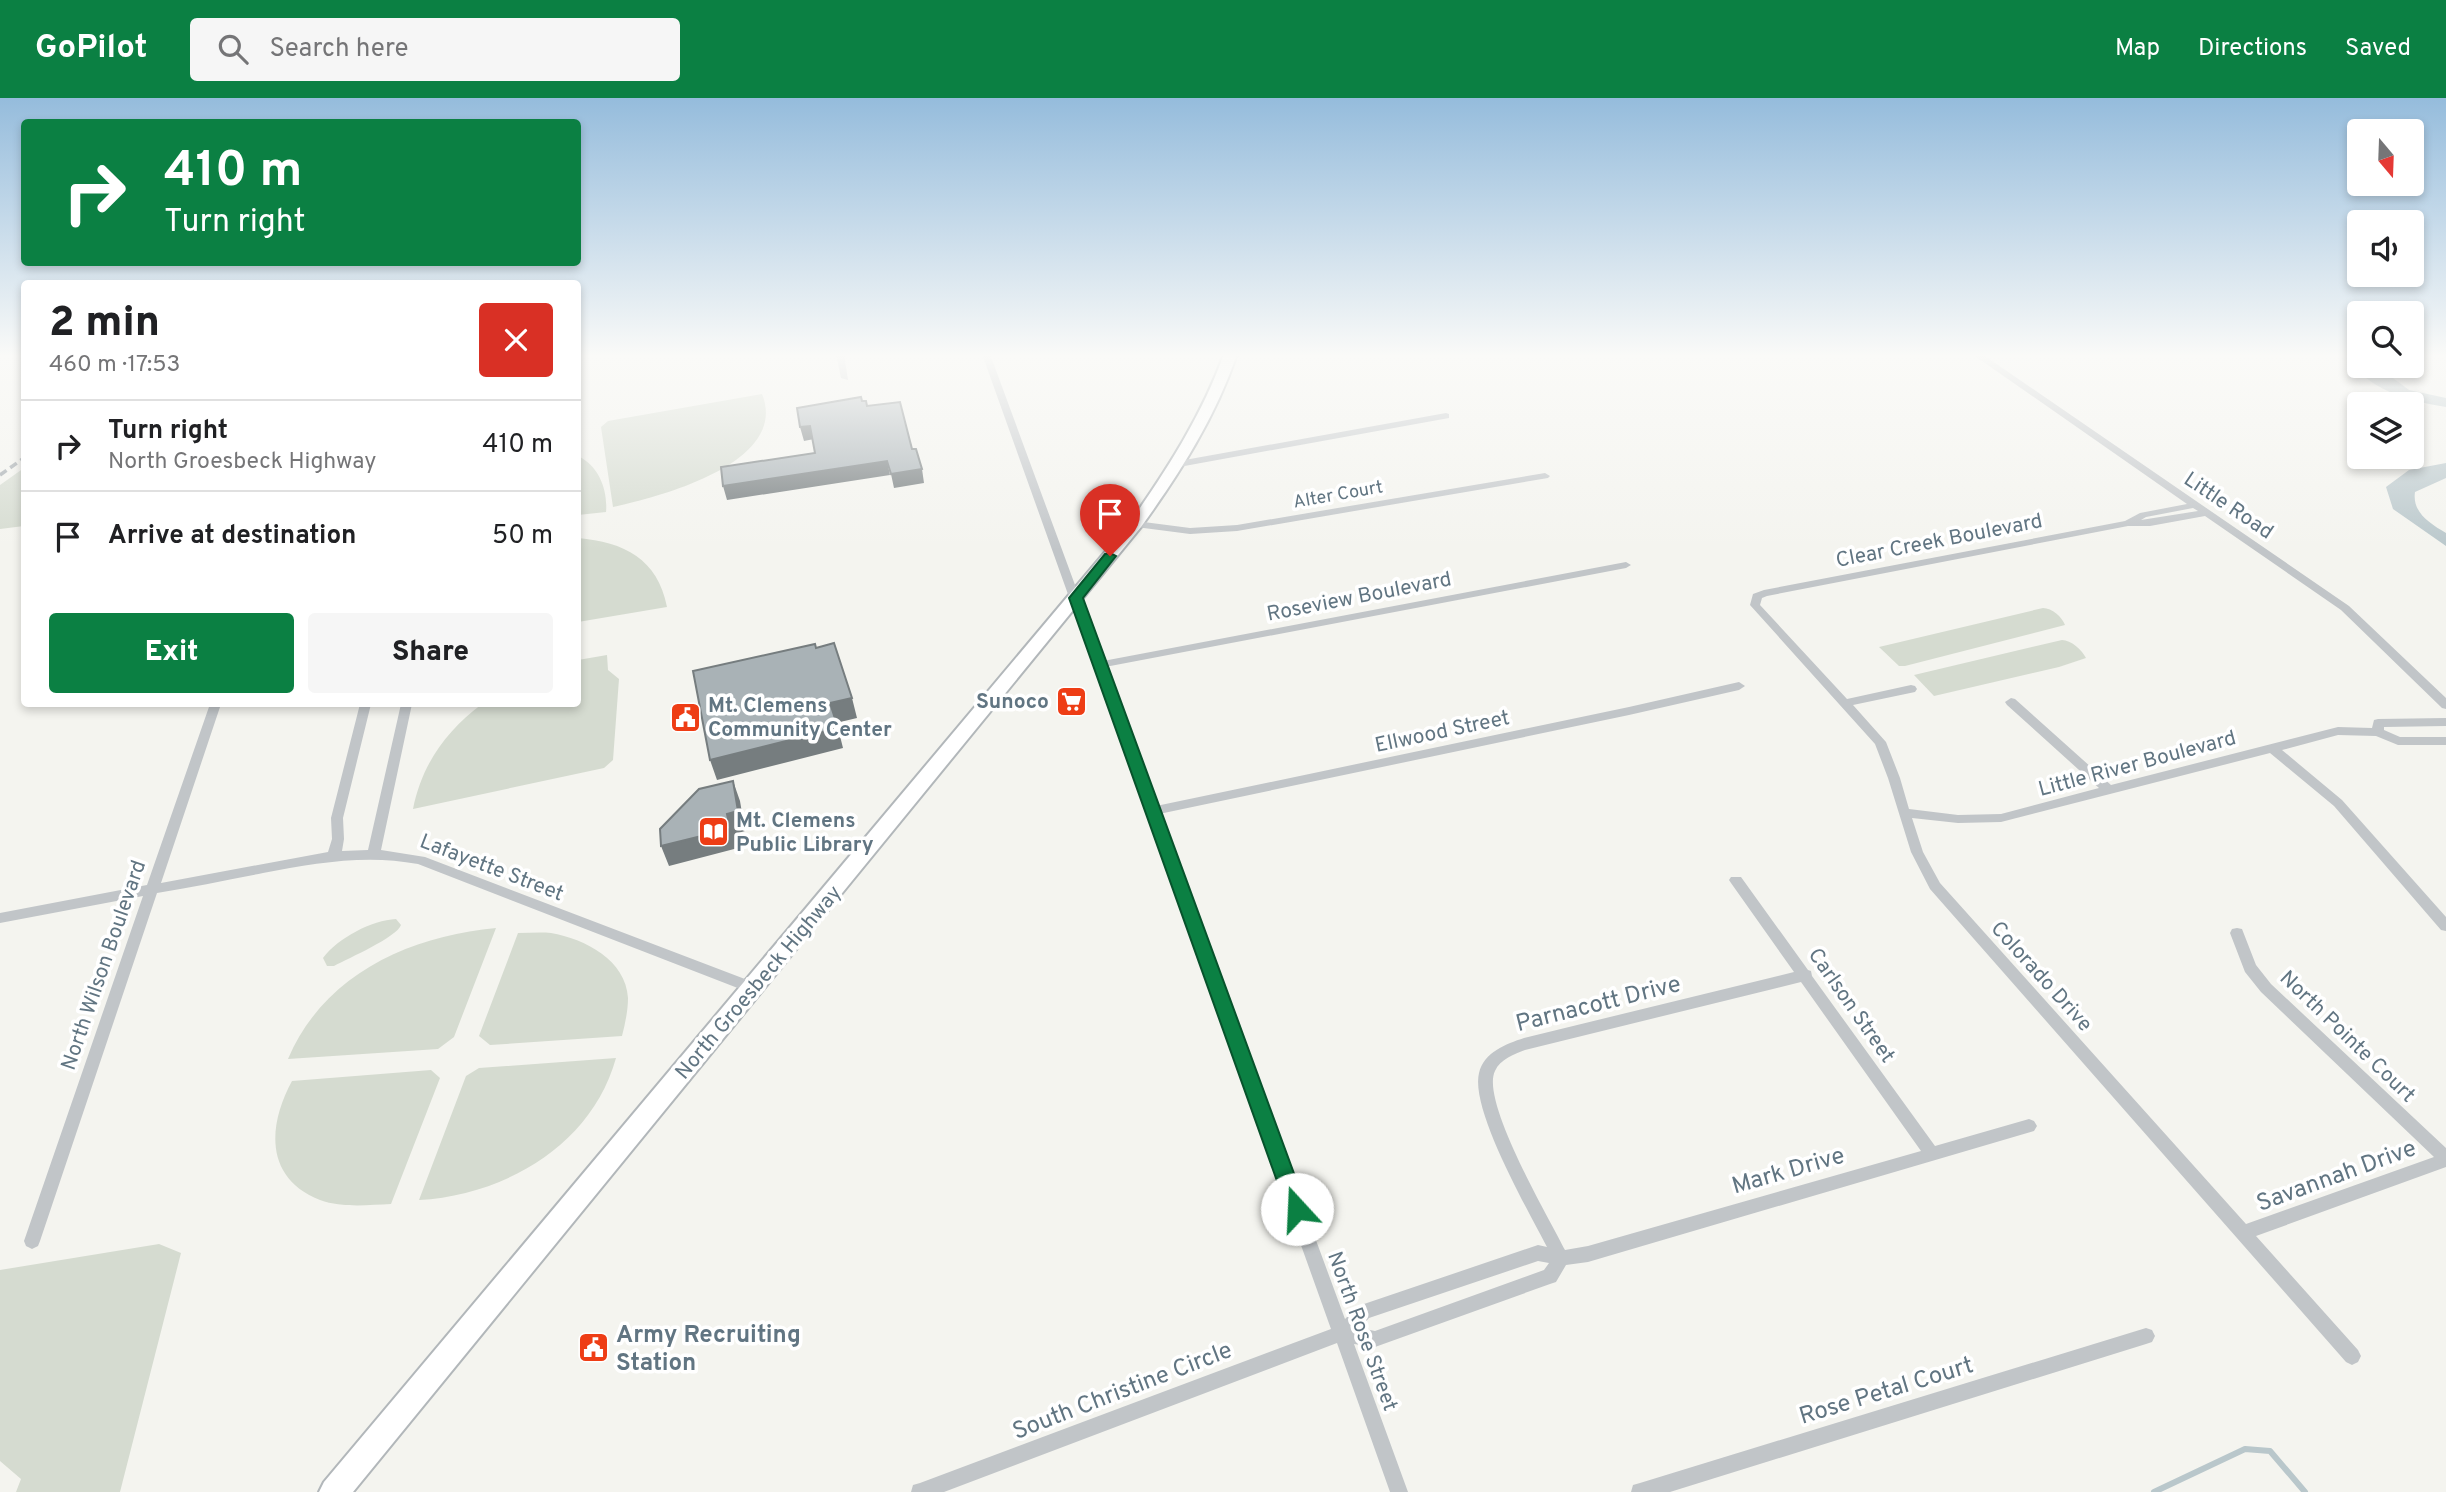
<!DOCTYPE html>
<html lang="en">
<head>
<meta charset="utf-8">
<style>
	body { margin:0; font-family:Overpass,sans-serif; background:#f6f6f6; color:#202124; height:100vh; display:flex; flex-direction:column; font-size:26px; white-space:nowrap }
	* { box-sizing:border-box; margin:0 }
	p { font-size:23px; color:#757577 }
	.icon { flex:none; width:38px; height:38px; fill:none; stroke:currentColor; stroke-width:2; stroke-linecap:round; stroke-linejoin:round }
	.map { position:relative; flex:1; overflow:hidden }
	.side { position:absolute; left:21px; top:182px; width:560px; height:427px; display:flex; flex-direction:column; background:#fff; border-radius:7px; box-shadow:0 4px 10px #0003 }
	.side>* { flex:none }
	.banner { position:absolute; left:21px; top:21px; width:560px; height:147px; border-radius:7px; box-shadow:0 4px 10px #0003; background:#0b8043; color:#fff; overflow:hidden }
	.needle { width:46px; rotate:161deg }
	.controls { position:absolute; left:2347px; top:21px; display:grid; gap:14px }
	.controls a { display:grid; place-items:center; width:77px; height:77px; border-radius:7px; background:#fff; box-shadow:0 4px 10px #0003; font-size:35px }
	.pin { position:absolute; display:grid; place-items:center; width:60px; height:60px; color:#fff; margin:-72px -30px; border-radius:50% 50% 50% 0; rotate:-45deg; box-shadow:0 0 7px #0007 }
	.pin .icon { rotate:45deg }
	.me { position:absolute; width:77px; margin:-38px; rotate:340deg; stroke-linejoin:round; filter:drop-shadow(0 0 5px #0008) }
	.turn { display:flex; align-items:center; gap:24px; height:147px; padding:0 28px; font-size:32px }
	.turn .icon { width:91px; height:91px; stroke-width:2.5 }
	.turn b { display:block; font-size:49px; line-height:60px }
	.round { display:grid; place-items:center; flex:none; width:74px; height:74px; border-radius:7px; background:#f6f6f6 }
	.summary { display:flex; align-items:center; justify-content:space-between; height:119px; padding:0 28px }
	h1 { font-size:42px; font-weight:800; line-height:52px }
	.action { display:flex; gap:14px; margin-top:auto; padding:14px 28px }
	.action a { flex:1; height:80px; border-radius:7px; background:#0b8043; color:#fff; font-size:28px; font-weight:800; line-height:80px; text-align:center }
	.action a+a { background:#f6f6f6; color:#202124 }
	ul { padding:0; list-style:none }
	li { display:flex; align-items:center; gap:21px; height:91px; padding:0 28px; border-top:2px solid #e0e0e0 }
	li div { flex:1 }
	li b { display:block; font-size:26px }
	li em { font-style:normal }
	header { display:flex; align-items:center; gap:42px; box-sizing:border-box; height:98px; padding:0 35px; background:#0b8043; color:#fff }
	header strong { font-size:33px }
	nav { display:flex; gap:38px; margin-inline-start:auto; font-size:24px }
	.search { width:490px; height:63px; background:#f6f6f6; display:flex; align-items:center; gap:18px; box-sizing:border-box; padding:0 24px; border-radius:7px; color:#757577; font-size:26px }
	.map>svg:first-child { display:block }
	.green { fill:#d5dbd0 }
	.water { fill:#b9c7cb }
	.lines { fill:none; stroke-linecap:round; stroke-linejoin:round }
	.stream { stroke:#b9c7cb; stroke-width:6 }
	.primary-casing { stroke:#b2b7ba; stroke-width:4 }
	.street { fill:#c1c5c8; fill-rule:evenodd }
	.primary { fill:#fff; fill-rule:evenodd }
	.rail { stroke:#a1a8ad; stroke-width:3.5; stroke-dasharray:8 4.5; stroke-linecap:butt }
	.shaded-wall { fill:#767d7f }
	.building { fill:#a9b2b6; stroke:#767d7f; stroke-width:2 }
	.route { fill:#0b8043; stroke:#07532c; stroke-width:2 }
	.labels { text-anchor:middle; stroke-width:7; stroke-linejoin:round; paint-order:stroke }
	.far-street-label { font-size:18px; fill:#617582; stroke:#fff }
	.street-label { font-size:21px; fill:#617582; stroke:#fff }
	.poi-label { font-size:21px; font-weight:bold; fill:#617582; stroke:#fff; text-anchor:start }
	.near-street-label { font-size:24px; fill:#617582; stroke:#fff }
	.near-poi-label { font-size:24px; font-weight:bold; fill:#617582; stroke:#fff; text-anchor:start }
</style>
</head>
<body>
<header>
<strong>GoPilot</strong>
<div class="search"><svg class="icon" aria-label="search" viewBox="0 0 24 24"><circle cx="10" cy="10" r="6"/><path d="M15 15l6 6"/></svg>Search here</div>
<nav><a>Map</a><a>Directions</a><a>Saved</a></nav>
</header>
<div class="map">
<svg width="2446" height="1394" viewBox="0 0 2446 1394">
	<rect width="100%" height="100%" fill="#f4f4ef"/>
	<!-- green -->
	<path class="green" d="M 762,296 C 790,365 659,399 613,409 L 601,329 L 608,323 Z
		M 578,358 C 599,368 608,392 606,414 L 578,417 Z
		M 24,370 L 24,428 L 0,431 L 0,387 Z
		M 578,440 C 624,444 658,461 667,509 L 578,524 Z
		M 2043,510 C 2052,510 2062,519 2065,527 L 1905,568 L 1899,568 L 1879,549 Z
		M 2062,542 C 2071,542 2082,552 2086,560 L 2059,569 L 1934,598 L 1914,577 Z
		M 607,557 L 608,572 L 619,581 L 613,662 L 604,670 L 413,711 C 422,666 446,633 482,606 L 578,606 L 578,562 Z
		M 396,821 L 401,827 C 397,839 349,860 334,868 L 327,868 L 323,860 C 338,840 372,822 396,821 Z
		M 496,830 L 454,939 L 438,951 L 288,961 C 324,876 410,838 496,830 Z
		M 518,835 C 529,835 541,834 551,835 C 585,841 626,862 628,900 C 628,913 625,926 622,938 L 490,947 L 479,938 Z
		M 616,960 C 592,1047 505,1097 419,1102 L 466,978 L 479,970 Z
		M 431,972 L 440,980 L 391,1106 C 368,1107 342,1110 320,1102 C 264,1080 268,1027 292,983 Z
		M 159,1146 L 181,1155 L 120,1394 L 16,1394 L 21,1381 L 0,1363 L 0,1172 Z"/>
	<!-- water -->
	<path class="water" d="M 2359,256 L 2359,268 L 2377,268 L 2409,292 L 2446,300 L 2446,309 C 2409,303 2365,292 2346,256 Z
		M 2446,365 L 2446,380 L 2415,394 C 2412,414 2429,425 2446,435 L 2446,448 L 2393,411 L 2386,389 L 2409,372 Z"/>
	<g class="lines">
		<!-- stream -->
		<path class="stream" d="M 2154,1394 L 2245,1351 L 2270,1353 L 2305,1394"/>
		<defs>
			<path id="primary" d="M 1224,256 L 1237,256 C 1215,320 1180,375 1141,429 L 353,1394 L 319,1394 L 324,1384 L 1131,423 C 1168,370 1202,317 1224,256 Z"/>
		</defs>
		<!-- primary casing -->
		<use href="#primary" class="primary-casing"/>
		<!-- street -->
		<path class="street" d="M 836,256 L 844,256 L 848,282 L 841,280 Z
			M 982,256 L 990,256 L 1103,563 L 1626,464 L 1631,467 L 1626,470 L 1105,569 L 1156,708 L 1629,609 L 1739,584 L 1745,588 L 1739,592 L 1629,617 L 1159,716 L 1345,1221 L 1358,1208 L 1364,1206 L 1538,1147 L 1547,1149 C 1529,1114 1470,1012 1479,975 C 1484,954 1506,946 1524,940 L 1794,874 L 1731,785 L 1729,782 L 1731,779 L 1741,779 L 1808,872 L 1811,873 L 1812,878 L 1935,1048 L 2029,1021 L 2034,1023 L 2037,1028 L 2034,1033 L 1588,1164 L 1566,1167 L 1556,1184 L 1550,1186 L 1375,1249 L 1354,1246 L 1408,1394 L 1390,1394 L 1337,1245 L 944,1394 L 911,1394 L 913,1387 L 920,1385 L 1331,1231 ZM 1801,884 L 1921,1053 L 1588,1148 L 1565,1152 C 1549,1120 1480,1003 1495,973 C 1500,961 1515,956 1525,952 ZM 1538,1163 L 1549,1165 L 1544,1172 L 1375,1233 L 1360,1230 L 1369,1220 Z
			M 1972,256 L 1982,256 L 2349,508 L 2446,600 L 2446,611 L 2442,610 L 2341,512 L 2205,418 L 2150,428 L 2128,428 L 1767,498 L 1762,500 L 1760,507 L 1847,601 L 1911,587 L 1915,588 L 1917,591 L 1915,594 L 1853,607 L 1886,644 L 1900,680 L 1909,711 L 1958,717 L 2001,716 L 2099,690 L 2007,607 L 2005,604 L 2011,600 L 2015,601 L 2111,687 L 2338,629 L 2372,630 L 2374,622 L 2378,621 L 2446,620 L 2446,628 L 2384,629 L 2384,632 L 2400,639 L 2446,639 L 2446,647 L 2398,647 L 2376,638 L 2338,637 L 2282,652 L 2342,702 L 2446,819 L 2446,833 L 2441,832 L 2334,708 L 2270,655 L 2001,724 L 1958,725 L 1912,720 L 1923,754 L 1940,785 L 2246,1126 L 2434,1059 L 2261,894 L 2245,874 L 2230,835 L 2232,831 L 2237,830 L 2242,831 L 2256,867 L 2271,886 L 2446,1050 L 2446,1069 L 2256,1138 L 2358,1252 L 2361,1258 L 2358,1264 L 2352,1267 L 2346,1264 L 1930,791 L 1911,754 L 1888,680 L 1875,646 L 1750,507 L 1753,496 L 1764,492 L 2125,423 L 2140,415 L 2187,406 ZM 2193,410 L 2198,413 L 2141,422 L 2146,419 Z
			M 1446,315 L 1449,316 L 1449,320 L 1179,369 L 1174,366 L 1179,363 Z
			M 1545,375 L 1550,378 L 1548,380 L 1237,433 L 1190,436 L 1136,429 L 1131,426 L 1136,423 L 1190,430 L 1237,427 Z
			M 210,606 L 221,606 L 161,785 L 328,754 L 332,741 L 331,720 L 360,606 L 371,606 L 343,720 L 344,741 L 342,753 L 368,752 L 401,606 L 412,606 L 381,752 L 425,759 L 758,886 L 760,890 L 758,894 L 753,896 L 748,894 L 418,766 C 366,756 315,765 263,775 C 228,782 192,789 157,795 L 40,1143 L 38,1148 L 32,1151 L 26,1148 L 24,1143 L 143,798 L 0,825 L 0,815 L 147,787 Z
			M 2146,1230 L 2152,1232 L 2155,1238 L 2152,1244 L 2146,1246 L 1670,1394 L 1631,1394 L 1633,1387 L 1640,1385 Z"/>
		<!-- primary -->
		<use href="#primary" class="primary"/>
		<!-- rail -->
		<path class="rail" d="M 0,377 L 24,360"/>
	</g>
	<!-- shaded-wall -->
	<path class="shaded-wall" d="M 810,328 L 814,341 L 804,343 L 800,329 Z
		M 887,363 L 890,377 L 727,402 L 723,388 Z
		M 922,371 L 924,385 L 894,390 L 891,376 Z
		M 852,600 L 857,620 L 836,625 L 830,605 Z
		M 838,630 L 843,650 L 717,682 L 710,662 Z
		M 733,683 L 740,703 L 745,733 L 735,736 L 738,750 L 669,768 L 661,748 L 727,716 Z"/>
	<!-- building -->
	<path class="building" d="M 861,299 L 862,303 L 866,303 L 867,308 L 900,304 L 912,351 L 916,351 L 922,371 L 891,376 L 887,363 L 723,388 L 721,369 L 815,355 L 810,328 L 800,329 L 797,310 Z
		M 834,545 L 852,600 L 830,605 L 838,630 L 710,662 L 693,573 L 815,546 L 816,550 Z
		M 733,683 L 738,713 L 727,716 L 730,731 L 661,748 L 660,731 L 699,691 Z"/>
	<!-- sky -->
	<linearGradient id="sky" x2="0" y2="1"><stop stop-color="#95bcdc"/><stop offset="0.57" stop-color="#fafaf8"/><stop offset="1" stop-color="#fafaf8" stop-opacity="0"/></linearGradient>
	<rect width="2446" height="452" fill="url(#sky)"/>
	<!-- route -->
	<path class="route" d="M 1110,455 L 1116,458 L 1083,500 L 1307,1111 L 1304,1117 L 1297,1120 L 1290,1117 L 1287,1111 L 1069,500 L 1105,456 Z"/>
	<!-- icons -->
	<defs>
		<symbol id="supermarket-square" viewBox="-11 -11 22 22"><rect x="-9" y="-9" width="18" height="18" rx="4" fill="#ee3d15" stroke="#fff"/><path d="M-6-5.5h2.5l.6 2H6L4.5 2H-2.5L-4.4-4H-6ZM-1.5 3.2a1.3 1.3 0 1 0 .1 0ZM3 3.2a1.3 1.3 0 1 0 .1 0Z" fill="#fff"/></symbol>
		<symbol id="civic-square" viewBox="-11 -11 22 22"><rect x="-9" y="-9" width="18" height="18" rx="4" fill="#ee3d15" stroke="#fff"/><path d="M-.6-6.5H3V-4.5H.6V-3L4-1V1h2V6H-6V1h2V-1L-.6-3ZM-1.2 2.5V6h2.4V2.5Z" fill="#fff"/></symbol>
		<symbol id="library-square" viewBox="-11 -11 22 22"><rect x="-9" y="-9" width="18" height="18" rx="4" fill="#ee3d15" stroke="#fff"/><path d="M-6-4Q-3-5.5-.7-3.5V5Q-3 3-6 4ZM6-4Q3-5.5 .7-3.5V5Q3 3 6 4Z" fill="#fff"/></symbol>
	</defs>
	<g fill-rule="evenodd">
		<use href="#supermarket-square" x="1054" y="586" width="35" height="35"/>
		<use href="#civic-square" x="668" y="602" width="35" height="35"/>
		<use href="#library-square" x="696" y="716" width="35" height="35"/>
		<use href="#civic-square" x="576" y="1232" width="35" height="35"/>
	</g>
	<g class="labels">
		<!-- far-street labels -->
		<g class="far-street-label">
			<text transform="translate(1338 396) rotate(-10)" y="6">Alter Court</text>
		</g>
		<!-- street labels -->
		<g class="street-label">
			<text transform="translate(2229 407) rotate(34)" y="7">Little Road</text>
			<text transform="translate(1939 442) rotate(-11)" y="7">Clear Creek Boulevard</text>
			<text transform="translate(1359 498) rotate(-11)" y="7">Roseview Boulevard</text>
			<text transform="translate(1442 633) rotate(-12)" y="7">Ellwood Street</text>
			<text transform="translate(2137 665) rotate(-15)" y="7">Little River Boulevard</text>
			<text transform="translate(492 769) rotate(21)" y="7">Lafayette Street</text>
			<text transform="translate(103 867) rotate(-71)" y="7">North Wilson Boulevard</text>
			<text transform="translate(2042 878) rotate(48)" y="7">Colorado Drive</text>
			<text transform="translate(758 884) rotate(-50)" y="7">North Groesbeck Highway</text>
			<text transform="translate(1852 907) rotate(55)" y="7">Carlson Street</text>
			<text transform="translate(2348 938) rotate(44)" y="7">North Pointe Court</text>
			<text transform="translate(1363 1233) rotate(70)" y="7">North Rose Street</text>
		</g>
		<!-- poi labels -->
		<g class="poi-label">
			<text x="1049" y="610" text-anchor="end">Sunoco</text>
			<text x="708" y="614">Mt. Clemens<tspan x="708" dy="24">Community Center</tspan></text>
			<text x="736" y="729">Mt. Clemens<tspan x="736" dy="24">Public Library</tspan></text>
		</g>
		<!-- near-street labels -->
		<g class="near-street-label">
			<text transform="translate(1598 905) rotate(-14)" y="8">Parnacott Drive</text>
			<text transform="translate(1788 1072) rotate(-16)" y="8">Mark Drive</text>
			<text transform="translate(2336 1077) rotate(-20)" y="8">Savannah Drive</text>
			<text transform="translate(1122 1292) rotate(-21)" y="8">South Christine Circle</text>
			<text transform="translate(1886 1292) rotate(-17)" y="8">Rose Petal Court</text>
		</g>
		<!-- near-poi labels -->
		<g class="near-poi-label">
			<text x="616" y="1244">Army Recruiting<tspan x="616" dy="28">Station</tspan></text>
		</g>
	</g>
</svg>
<div class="controls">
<a><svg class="needle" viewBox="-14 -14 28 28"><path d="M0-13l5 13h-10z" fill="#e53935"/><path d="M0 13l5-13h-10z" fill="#757577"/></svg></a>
<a><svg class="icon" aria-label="sound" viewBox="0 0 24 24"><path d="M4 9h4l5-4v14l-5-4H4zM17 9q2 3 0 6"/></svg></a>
<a><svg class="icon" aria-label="search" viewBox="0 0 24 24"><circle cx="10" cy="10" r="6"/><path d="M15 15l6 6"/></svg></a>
<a><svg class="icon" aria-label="layers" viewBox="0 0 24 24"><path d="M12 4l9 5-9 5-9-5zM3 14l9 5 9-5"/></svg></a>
</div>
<div class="pin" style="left:1110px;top:458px;background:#d93025"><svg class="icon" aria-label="arrive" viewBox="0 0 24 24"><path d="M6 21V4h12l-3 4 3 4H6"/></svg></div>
<svg class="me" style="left:1297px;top:1111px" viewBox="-20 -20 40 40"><circle r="19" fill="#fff"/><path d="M0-13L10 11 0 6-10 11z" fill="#0b8043"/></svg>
<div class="banner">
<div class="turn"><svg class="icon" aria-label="right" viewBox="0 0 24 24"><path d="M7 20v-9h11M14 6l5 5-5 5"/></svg><div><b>410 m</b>Turn right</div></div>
</div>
<section class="side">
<div class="summary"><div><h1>2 min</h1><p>460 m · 17:53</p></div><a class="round" style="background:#d93025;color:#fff"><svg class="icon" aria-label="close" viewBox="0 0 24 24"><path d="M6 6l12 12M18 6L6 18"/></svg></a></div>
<ul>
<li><svg class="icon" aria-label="right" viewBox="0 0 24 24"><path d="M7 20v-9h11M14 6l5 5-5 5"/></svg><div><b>Turn right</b><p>North Groesbeck Highway</p></div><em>410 m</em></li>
<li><svg class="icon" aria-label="arrive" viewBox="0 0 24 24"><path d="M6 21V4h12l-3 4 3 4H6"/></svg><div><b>Arrive at destination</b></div><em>50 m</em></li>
</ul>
<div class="action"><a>Exit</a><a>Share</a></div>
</section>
</div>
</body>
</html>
